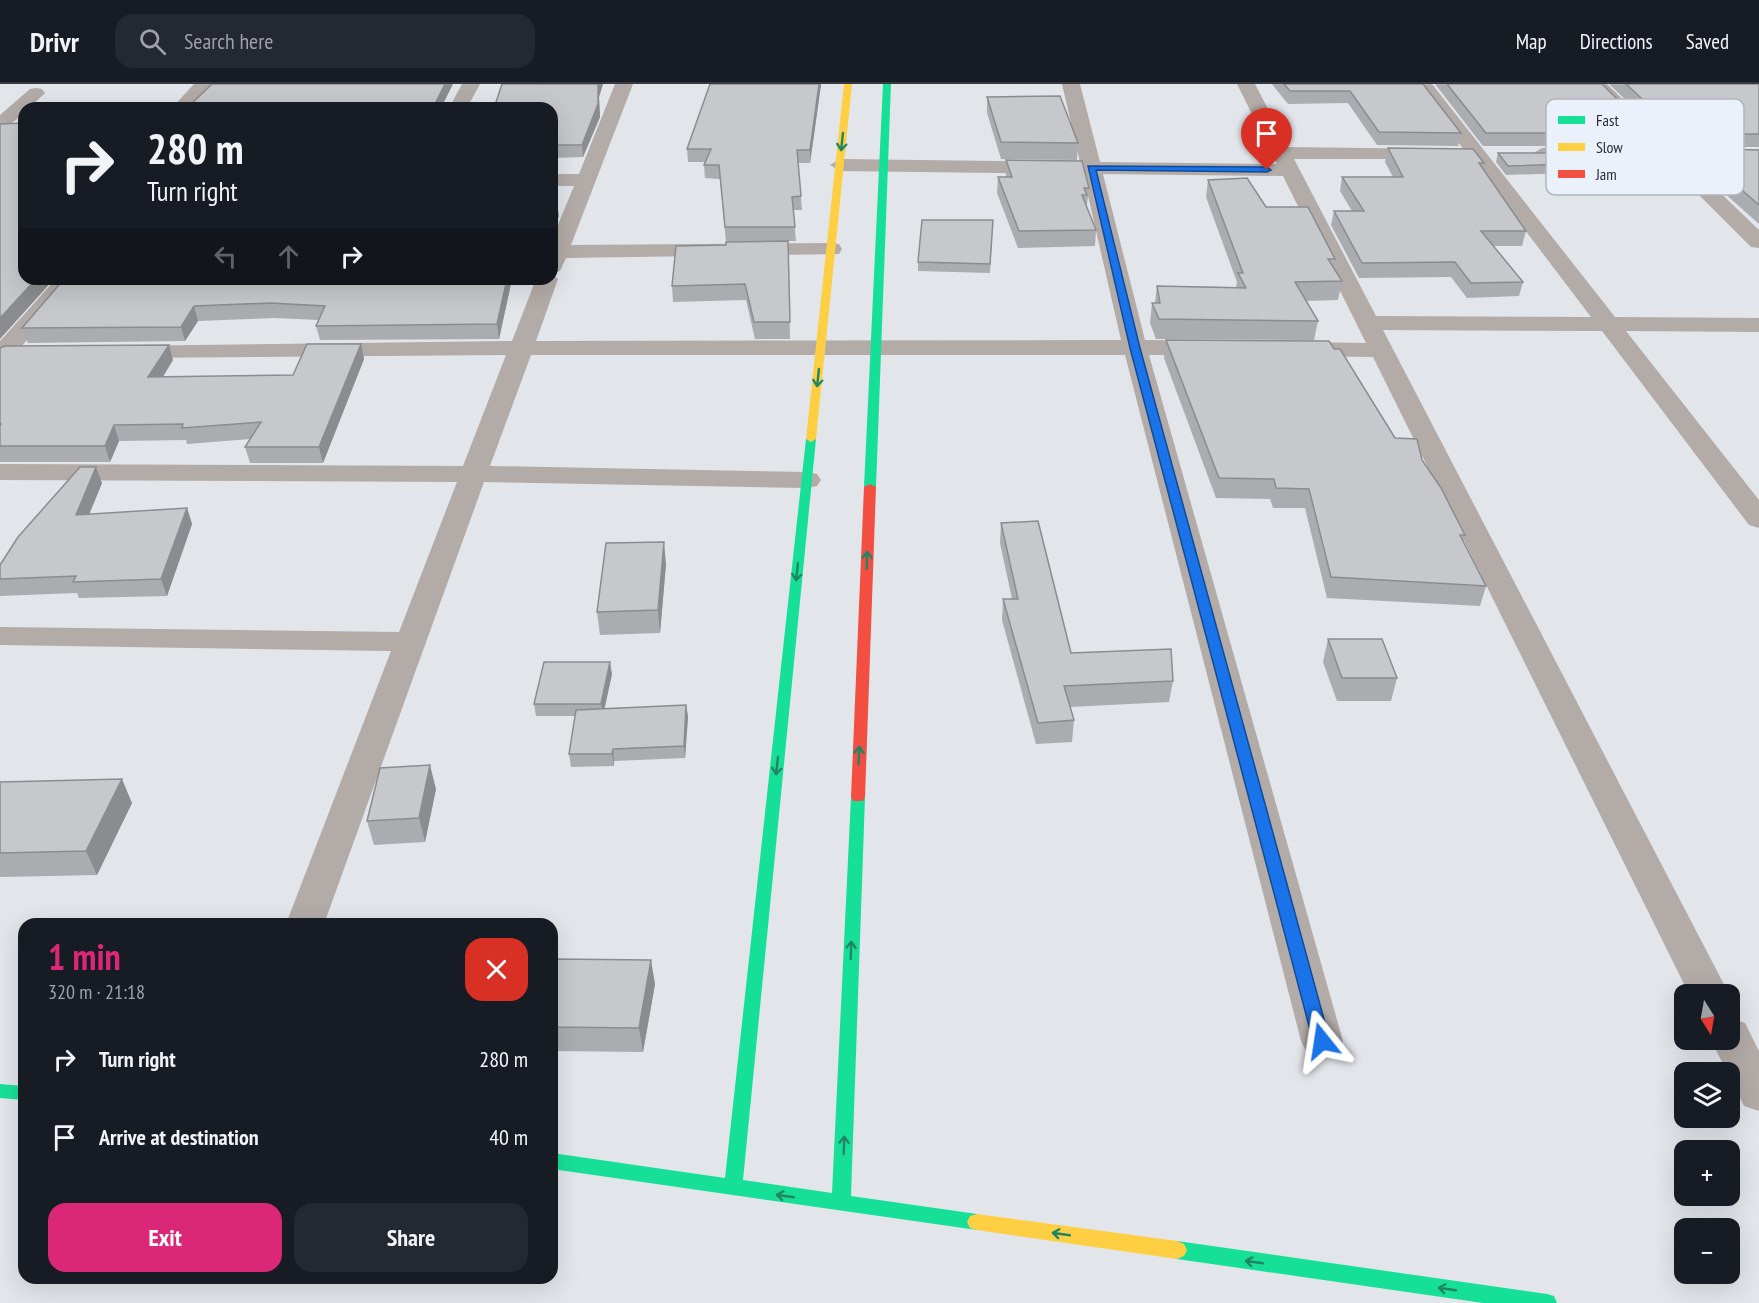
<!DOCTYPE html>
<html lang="en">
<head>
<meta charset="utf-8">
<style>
	body { margin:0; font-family:"PT Sans Narrow",sans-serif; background:#242831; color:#f1f3f6; height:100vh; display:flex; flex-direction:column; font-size:22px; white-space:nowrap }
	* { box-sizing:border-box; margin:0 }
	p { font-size:20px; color:#9ea1a6 }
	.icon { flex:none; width:33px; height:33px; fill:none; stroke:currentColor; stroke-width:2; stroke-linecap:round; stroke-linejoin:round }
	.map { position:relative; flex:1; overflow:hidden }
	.drawer { position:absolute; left:18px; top:834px; width:540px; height:366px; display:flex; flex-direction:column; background:#171b24; border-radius:18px; box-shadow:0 6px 24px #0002 }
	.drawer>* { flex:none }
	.hud { position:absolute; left:18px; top:18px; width:540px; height:183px; border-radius:18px; box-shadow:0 6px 24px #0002; background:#171b24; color:#f1f3f6; overflow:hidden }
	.needle { width:39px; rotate:169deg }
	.buttons { position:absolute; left:1674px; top:900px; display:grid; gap:12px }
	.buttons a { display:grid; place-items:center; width:66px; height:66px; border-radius:12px; background:#171b24; box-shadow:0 6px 24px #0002; font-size:30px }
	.pin { position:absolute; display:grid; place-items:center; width:51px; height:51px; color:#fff; margin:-62px -26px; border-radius:50% 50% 50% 0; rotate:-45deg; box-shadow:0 0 6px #0007 }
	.pin .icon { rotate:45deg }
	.me { position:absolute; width:66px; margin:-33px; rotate:345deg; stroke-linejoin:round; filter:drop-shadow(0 0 4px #0008) }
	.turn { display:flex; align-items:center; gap:21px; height:126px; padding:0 30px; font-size:27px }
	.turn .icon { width:78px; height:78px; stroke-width:2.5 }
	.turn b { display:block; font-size:42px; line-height:51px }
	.lanes { display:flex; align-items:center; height:57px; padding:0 30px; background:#0003; justify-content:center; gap:30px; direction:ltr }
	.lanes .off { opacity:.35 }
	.round { display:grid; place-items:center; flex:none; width:63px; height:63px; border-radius:18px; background:#242831 }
	.headline { display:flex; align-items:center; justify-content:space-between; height:102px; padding:0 30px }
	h1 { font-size:36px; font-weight:800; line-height:45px; color:#db2777 }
	.button { display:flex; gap:12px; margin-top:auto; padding:12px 30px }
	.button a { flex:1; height:69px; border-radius:18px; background:#db2777; color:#fff; font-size:24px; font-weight:800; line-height:69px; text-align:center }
	.button a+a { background:#242831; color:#f1f3f6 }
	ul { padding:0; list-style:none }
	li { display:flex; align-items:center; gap:18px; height:78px; padding:0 30px }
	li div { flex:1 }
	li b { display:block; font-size:22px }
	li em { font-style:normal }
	header { display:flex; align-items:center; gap:36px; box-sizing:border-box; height:84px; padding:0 30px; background:#171b24; border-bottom:2px solid #363941 }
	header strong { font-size:28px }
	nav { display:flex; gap:33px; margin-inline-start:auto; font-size:21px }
	.search { width:420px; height:54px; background:#242831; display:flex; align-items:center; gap:15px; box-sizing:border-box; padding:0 21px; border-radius:18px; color:#9ea1a6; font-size:22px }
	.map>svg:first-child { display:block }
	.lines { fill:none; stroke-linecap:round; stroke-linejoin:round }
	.street { fill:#b2aba7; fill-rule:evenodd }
	.fast { fill:#16e098; fill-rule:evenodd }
	.slow { fill:#ffcf43; fill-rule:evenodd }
	.jam { fill:#f24e42; fill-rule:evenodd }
	.wall { fill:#aaacaf }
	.shaded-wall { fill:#8b8c8f }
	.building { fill:#c6c8cc; stroke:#8b8c8f; stroke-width:1.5 }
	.oneway { stroke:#208664 }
	.route { fill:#1a73e8; stroke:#114b97; stroke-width:1.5 }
	.key { fill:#ebf1fa; stroke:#b1b6bd; stroke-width:1.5 }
	.key-label { font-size:16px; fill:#2a2c30 }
</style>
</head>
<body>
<header>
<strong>Drivr</strong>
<div class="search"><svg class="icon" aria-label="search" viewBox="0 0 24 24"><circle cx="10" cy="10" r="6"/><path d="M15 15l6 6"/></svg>Search here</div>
<nav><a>Map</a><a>Directions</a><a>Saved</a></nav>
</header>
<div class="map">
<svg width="1759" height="1219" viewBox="0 0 1759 1219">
	<rect width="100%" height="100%" fill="#e2e5ea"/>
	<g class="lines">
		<!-- street -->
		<path class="street" d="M 194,0 L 213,0 L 191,24 L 172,24 Z
			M 462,0 L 480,0 L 467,24 L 449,24 Z
			M 615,0 L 633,0 L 571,161 L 831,159 L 839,160 L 842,165 L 839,170 L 566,174 L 560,187 L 552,189 L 552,155 L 574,102 L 552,102 L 552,90 L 579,90 Z
			M 1062,0 L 1080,0 L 1100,78 L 1277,80 L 1237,0 L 1255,0 L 1288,63 L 1440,65 L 1443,69 L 1433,75 L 1294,75 L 1376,232 L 1591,233 L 1414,0 L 1432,0 L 1615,233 L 1759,234 L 1759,248 L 1626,247 L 1759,416 L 1759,444 L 1749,441 L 1602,247 L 1383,246 L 1729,910 L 1689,910 L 1373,273 L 1296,272 L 1287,270 L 1284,265 L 1287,260 L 1296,258 L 1366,259 L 1283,92 L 1103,90 L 1145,256 L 1211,257 L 1220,259 L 1223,264 L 1220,269 L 1211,271 L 1149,271 L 1343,957 L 1337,969 L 1322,974 L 1307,969 L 1301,957 L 1125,271 L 531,271 L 490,382 L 807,388 L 817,390 L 821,396 L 817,402 L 807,404 L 484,398 L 324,840 L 286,840 L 391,567 L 0,561 L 0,543 L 399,548 L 457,398 L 0,396 L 0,380 L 463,382 L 506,271 L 126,274 L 117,272 L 114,267 L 117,262 L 512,257 L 536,195 L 552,195 L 552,190 L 558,195 L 536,257 L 1121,256 L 1083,90 L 840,87 L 830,81 L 840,75 L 1080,78 Z
			M 1588,0 L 1607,0 L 1674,65 L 1759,65 L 1759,77 L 1686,76 L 1759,146 L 1759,164 L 1751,163 L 1664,76 L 1535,74 L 1532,70 L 1542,64 L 1653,65 Z
			M 36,4 L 42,5 L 45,9 L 29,24 L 24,24 L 24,29 L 6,44 L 0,45 L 0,31 L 30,5 Z
			M 56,195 L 79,195 L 9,277 L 0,279 L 0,257 Z
			M 1730,934 L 1745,939 L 1759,967 L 1759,1027 L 1744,1022 L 1711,956 L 1730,956 Z"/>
		<!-- fast -->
		<path class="fast" d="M 883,0 L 891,0 L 876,403 L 870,406 L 864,403 Z
			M 811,352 L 816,355 L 743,1096 L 832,1109 L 851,713 L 853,709 L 863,709 L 865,713 L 851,1112 L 977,1130 L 984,1132 L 987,1138 L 984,1144 L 977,1146 L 552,1085 L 552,1069 L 725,1094 L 806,355 Z
			M 0,1000 L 24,1002 L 24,1016 L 0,1014 Z
			M 1177,1157 L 1547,1210 L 1554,1212 L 1557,1219 L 1483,1219 L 1177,1175 L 1170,1172 L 1167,1166 L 1170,1160 Z"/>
		<!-- slow -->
		<path class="slow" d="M 844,0 L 852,0 L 816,355 L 811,358 L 806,355 Z
			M 977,1130 L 1177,1157 L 1184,1160 L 1187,1166 L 1184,1172 L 1177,1175 L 977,1146 L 970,1144 L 967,1138 L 970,1132 Z"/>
		<!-- jam -->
		<path class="jam" d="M 870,400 L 876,403 L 865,713 L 863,717 L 853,717 L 851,713 L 864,403 Z"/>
	</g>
	<!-- wall -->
	<path class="wall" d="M 502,0 L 603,0 L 599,13 L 600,33 L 583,73 L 552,74 L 552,24 Z
		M 821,0 L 810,79 L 798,79 L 802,126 L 793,126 L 796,157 L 788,157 L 790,255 L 755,255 L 746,216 L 673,218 L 672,202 L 726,161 L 760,157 L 726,158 L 720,95 L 705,94 L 704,81 L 705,78 L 688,78 L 687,65 Z
		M 1272,0 L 1423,0 L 1461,49 L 1458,62 L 1377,61 L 1348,19 L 1288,20 Z
		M 1435,0 L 1602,0 L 1629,27 L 1625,40 L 1563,41 L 1571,49 L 1568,62 L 1483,62 Z
		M 1609,0 L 1759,0 L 1759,63 L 1697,63 L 1675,39 L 1651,40 Z
		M 987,13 L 1078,59 L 1077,76 L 1001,75 L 987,29 Z
		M 1388,64 L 1484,79 L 1482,84 L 1526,147 L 1522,162 L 1493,162 L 1523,198 L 1519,212 L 1467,214 L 1451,193 L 1359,194 L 1331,141 L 1334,127 L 1352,127 L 1340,107 L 1342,93 L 1393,93 L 1385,78 Z
		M 1716,65 L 1759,66 L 1759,140 L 1722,107 L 1726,95 L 1711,79 Z
		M 1498,69 L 1597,79 L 1595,88 L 1506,91 L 1496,78 Z
		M 1006,76 L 1089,104 L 1087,120 L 1086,121 L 1096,146 L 1095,162 L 1018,164 L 997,109 L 998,93 L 1006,93 Z
		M 1208,96 L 1266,123 L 1335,175 L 1333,184 L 1342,197 L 1338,216 L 1306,217 L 1318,237 L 1314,256 L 1156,255 L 1150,239 L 1152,219 L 1155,219 L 1157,202 L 1236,203 L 1237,198 L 1206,113 Z
		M 993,136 L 990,189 L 918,187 L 918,178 Z
		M 64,195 L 512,195 L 499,255 L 320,256 L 316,242 L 319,236 L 274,234 L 198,237 L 185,257 L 28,259 L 22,244 Z
		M 1166,256 L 1334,265 L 1395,354 L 1422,376 L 1465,451 L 1463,458 L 1486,502 L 1480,522 L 1327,514 L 1305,424 L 1273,424 L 1270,415 L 1216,414 L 1164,274 Z
		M 361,260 L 364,275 L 323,379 L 250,379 L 245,363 L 250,355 L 187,360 L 186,356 L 119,357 L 110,378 L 0,378 L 0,264 L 173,276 L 163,293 L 293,291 Z
		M 102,399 L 89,430 L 187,424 L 192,440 L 167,512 L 79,514 L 77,509 L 0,512 L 0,481 Z
		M 1001,439 L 1071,569 L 1173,597 L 1169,618 L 1070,623 L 1074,636 L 1072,658 L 1036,660 L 1002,536 L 1003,515 L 1012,515 L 1000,459 Z
		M 666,480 L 660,549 L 600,551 L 597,528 Z
		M 1328,555 L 1397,594 L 1391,617 L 1337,617 L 1323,578 Z
		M 612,590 L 604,625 L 686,621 L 688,633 L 685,674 L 614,677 L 614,682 L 571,683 L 569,670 L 575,632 L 536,632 L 534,620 Z
		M 0,698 L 132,719 L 97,791 L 0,793 Z
		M 436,705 L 425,758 L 374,761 L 367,737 Z
		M 552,875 L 655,900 L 643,968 L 552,967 Z"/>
	<!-- shaded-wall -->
	<path class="shaded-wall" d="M 445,0 L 453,0 L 441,24 L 433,24 Z
		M 598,0 L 603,0 L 599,13 L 600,33 L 583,73 L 582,61 Z
		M 819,0 L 821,0 L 821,1 L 810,79 L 810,66 Z
		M 557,119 L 559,132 L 552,149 L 552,131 Z
		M 36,195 L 54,195 L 0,255 L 0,234 Z
		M 507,195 L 512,195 L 499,255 L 497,240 Z
		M 194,222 L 198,237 L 185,257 L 181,243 Z
		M 361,260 L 364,275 L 323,379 L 319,363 Z
		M 169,261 L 173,276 L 153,308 L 148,293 Z
		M 114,341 L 119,357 L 110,378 L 105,362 Z
		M 96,383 L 102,399 L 82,448 L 76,431 Z
		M 187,424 L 192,440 L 167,512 L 161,495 Z
		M 664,458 L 666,480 L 660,549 L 658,526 Z
		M 610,578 L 612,590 L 603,632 L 601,620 Z
		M 686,621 L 688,633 L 685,674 L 684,662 Z
		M 613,665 L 614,677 L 614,682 L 612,670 Z
		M 430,681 L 436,705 L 425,758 L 419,734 Z
		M 122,695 L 132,719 L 97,791 L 86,767 Z
		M 651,876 L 655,900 L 643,968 L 639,944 Z"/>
	<!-- building -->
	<path class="building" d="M 212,0 L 445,0 L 433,24 L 187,24 Z
		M 502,0 L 598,0 L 598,20 L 582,61 L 552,61 L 552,24 L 494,24 Z
		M 710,0 L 819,0 L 810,66 L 797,66 L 801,112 L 792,113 L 795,143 L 725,143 L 719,81 L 704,81 L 711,65 L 687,65 Z
		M 1284,0 L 1423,0 L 1461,49 L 1379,48 L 1350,7 L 1290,7 Z
		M 1447,0 L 1602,0 L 1629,27 L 1549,28 L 1571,49 L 1486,49 Z
		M 1626,0 L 1759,0 L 1759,50 L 1701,50 L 1679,27 L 1655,27 Z
		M 1060,12 L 1078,59 L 1001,58 L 987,13 Z
		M 24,39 L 24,56 L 21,60 L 24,60 L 24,195 L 36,195 L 0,234 L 0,40 Z
		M 1388,64 L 1473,65 L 1484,79 L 1479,79 L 1526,147 L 1481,147 L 1523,198 L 1471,199 L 1455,178 L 1362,179 L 1334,127 L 1364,127 L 1342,93 L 1403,93 Z
		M 1716,65 L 1759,66 L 1759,121 L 1727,93 L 1743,93 Z
		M 1498,69 L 1587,69 L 1597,79 L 1508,82 Z
		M 1006,76 L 1082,77 L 1089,104 L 1084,104 L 1087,111 L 1082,111 L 1096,146 L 1019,147 L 998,93 L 1012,93 Z
		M 552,91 L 553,91 L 557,119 L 552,131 Z
		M 1247,94 L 1266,123 L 1308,123 L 1335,175 L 1328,175 L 1342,197 L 1295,198 L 1318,237 L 1159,235 L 1152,219 L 1160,219 L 1157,202 L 1246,204 L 1238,189 L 1243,189 L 1208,96 Z
		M 922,136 L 993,136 L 990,180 L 918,178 Z
		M 788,157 L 790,238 L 754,238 L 745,200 L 672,202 L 676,162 L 726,161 L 726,158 Z
		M 64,195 L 507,195 L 497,240 L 316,242 L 325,222 L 270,219 L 194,222 L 181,243 L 22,244 Z
		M 1166,256 L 1329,257 L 1334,265 L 1340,265 L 1395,354 L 1417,355 L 1422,376 L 1441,404 L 1465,451 L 1460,451 L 1486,502 L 1331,493 L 1309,405 L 1276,404 L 1274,395 L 1219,394 Z
		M 307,260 L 361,260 L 319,363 L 245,363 L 261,338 L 182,344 L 183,340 L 114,341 L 105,362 L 0,362 L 0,342 L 1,340 L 0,340 L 0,264 L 5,262 L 169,261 L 148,293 L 293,291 Z
		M 80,383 L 96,383 L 76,431 L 187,424 L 161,495 L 73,498 L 76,492 L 0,495 L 0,481 L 18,453 Z
		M 1038,437 L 1071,569 L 1171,565 L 1173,597 L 1064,602 L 1074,636 L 1038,639 L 1003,515 L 1018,515 L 1001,439 Z
		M 664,458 L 658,526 L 597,528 L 606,459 Z
		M 1328,555 L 1382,555 L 1397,594 L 1342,594 Z
		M 544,578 L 610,578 L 601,620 L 534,620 Z
		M 686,621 L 684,662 L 613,665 L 612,670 L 569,670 L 576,626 Z
		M 430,681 L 419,734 L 367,737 L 380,684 Z
		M 122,695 L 86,767 L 0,769 L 0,698 Z
		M 552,875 L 651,876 L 639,944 L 552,943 Z"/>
	<!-- one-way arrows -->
	<defs><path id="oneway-shaft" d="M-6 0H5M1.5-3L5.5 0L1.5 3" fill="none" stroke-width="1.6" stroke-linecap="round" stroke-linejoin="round" transform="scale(1.5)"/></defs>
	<g class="oneway">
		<use href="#oneway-shaft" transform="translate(842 58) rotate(96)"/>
		<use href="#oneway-shaft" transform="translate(818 294) rotate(96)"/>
		<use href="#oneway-shaft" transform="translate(867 476) rotate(-88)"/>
		<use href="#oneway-shaft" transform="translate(797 488) rotate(96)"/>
		<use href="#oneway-shaft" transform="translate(859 671) rotate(-88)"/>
		<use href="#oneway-shaft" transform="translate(777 682) rotate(96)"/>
		<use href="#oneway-shaft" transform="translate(851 866) rotate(-88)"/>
		<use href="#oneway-shaft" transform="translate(844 1061) rotate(-88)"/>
		<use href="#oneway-shaft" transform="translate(785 1112) rotate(-172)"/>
		<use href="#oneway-shaft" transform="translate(1061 1150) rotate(-172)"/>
		<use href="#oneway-shaft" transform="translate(1254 1178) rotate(-172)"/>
		<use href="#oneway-shaft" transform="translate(1447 1205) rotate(-172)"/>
	</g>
	<!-- route -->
	<path class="route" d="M 1088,82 L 1267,83 L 1271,86 L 1267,88 L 1096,86 L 1140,264 L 1330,957 L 1328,962 L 1315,962 L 1313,957 L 1130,264 Z"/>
	<!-- legend -->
	<rect x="1546" y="15" width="198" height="96" rx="9" class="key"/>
	<rect x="1558" y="32" width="27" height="8" fill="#16e098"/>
	<rect x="1558" y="59" width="27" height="8" fill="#ffcf43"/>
	<rect x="1558" y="86" width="27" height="8" fill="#f24e42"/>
	<g class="key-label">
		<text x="1596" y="42">Fast</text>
		<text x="1596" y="69">Slow</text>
		<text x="1596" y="96">Jam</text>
	</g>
</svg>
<div class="buttons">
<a><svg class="needle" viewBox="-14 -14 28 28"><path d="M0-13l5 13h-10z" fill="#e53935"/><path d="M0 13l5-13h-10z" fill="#9ea1a6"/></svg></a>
<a><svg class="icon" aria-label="layers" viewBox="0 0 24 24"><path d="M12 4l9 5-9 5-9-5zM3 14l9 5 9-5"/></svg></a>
<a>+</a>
<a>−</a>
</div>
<div class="pin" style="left:1267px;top:86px;background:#d93025"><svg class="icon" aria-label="arrive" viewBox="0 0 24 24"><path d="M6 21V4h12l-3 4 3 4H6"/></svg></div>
<svg class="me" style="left:1322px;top:957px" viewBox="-20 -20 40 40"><path d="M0-17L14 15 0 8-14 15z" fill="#1a73e8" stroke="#fff" stroke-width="4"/></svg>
<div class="hud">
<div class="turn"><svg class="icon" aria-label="right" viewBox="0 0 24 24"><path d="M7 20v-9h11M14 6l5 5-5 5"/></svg><div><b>280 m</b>Turn right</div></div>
<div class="lanes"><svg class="icon off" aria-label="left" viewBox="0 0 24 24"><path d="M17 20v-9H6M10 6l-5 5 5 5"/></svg><svg class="icon off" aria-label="ahead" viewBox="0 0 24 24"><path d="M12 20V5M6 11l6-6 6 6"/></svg><svg class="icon" aria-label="right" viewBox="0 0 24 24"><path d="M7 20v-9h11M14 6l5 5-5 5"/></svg></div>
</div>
<section class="drawer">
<div class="headline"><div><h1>1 min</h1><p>320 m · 21:18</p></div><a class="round" style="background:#d93025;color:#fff"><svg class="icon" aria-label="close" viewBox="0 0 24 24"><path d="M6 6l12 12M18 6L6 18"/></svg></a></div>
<ul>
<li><svg class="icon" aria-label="right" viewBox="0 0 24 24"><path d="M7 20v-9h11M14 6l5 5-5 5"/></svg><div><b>Turn right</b></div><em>280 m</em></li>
<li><svg class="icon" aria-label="arrive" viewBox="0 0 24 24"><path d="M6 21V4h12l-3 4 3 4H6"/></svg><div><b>Arrive at destination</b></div><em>40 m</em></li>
</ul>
<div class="button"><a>Exit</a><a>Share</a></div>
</section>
</div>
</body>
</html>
